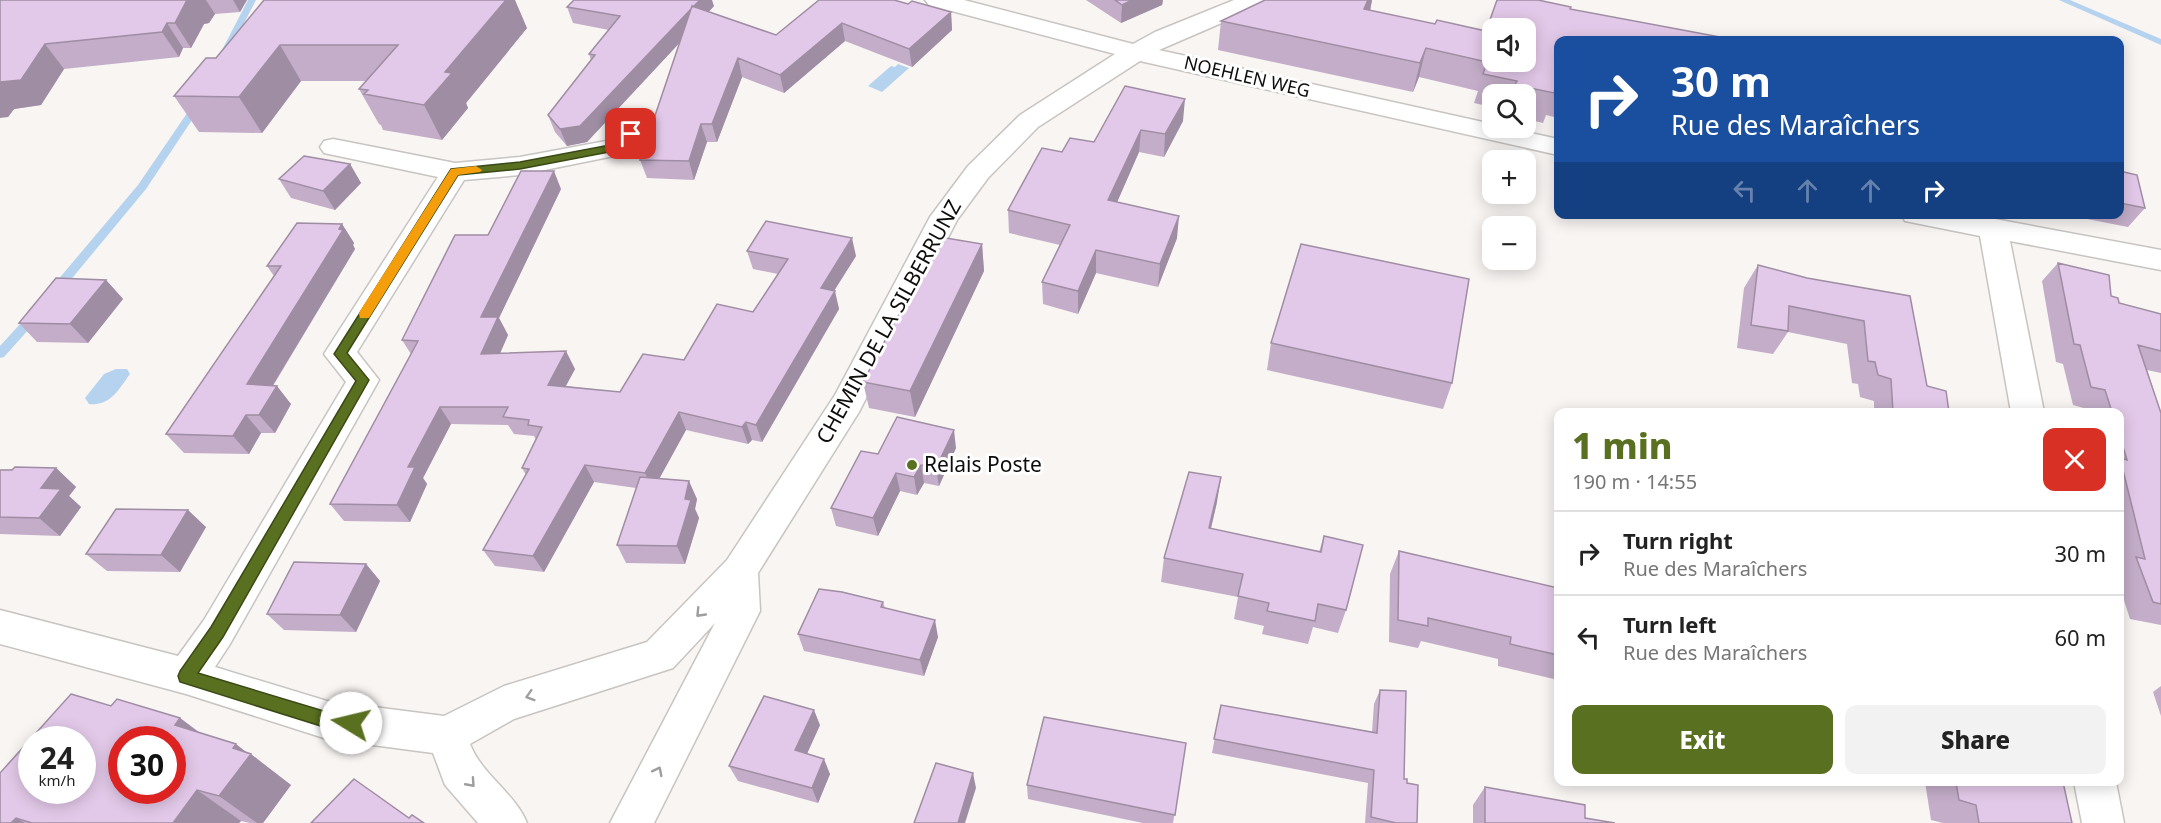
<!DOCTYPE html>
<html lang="en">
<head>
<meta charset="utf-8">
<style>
	body { margin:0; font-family:"Noto Sans",sans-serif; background:#f2f2f2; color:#222; height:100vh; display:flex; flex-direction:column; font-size:22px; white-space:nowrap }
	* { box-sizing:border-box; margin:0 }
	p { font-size:20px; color:#767676 }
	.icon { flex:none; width:33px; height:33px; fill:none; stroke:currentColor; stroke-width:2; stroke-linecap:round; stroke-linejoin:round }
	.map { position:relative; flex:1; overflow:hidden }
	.drawer { position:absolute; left:1554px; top:408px; width:570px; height:378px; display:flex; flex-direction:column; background:#fff; border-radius:12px; box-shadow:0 3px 15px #0003 }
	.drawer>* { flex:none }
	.banner { position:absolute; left:1554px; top:36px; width:570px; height:183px; border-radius:12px; box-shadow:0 3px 15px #0003; background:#1a4fa0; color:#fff; overflow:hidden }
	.tools { position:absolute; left:1482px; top:18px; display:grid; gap:12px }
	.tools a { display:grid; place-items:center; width:54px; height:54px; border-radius:12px; background:#fff; box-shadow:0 3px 15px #0003; font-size:30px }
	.speed { position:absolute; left:18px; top:726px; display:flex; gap:12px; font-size:30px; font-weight:700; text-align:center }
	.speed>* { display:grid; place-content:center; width:78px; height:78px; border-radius:50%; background:#fff; box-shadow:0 3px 15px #0003; line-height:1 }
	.speed small { font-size:15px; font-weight:400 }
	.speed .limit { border:9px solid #d22; background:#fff; color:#111 }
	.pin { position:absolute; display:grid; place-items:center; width:51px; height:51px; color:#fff; margin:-26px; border-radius:12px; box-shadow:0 3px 9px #0006 }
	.me { position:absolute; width:66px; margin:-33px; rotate:279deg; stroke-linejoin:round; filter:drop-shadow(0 0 4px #0008) }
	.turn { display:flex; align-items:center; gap:21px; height:126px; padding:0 18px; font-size:27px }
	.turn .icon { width:78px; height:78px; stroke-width:2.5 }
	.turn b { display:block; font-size:42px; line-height:51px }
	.lanes { display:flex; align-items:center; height:57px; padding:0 18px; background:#0003; justify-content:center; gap:30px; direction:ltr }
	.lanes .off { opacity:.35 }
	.round { display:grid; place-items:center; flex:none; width:63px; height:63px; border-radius:12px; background:#f2f2f2 }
	.headline { display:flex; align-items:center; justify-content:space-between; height:102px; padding:0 18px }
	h1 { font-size:36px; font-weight:800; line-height:45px; color:#597020 }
	.action { display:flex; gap:12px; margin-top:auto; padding:12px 18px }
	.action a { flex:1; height:69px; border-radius:12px; background:#597020; color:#fff; font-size:24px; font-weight:800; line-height:69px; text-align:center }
	.action a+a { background:#f2f2f2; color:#222 }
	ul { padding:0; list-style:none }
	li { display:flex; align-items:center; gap:18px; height:84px; padding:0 18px; border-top:2px solid #e0e0e0 }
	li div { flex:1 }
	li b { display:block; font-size:22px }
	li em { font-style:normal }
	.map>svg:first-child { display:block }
	.water { fill:#b5d3ef }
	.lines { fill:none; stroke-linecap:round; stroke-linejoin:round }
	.stream { fill:#b5d3ef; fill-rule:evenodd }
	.minor-casing { stroke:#c7c4c2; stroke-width:3 }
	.minor { fill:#fff; fill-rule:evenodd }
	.wall { fill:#c3adc8 }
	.shaded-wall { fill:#9f8da3 }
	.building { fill:#e3c9e9; stroke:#9f8da3; stroke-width:1.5; fill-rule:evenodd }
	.oneway { stroke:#9f9e9e }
	.route { fill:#597020; stroke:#3a4915; stroke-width:1.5 }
	.slow { fill:#f59e0b }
	.poi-dot { fill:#597020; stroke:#fff; stroke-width:2 }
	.labels { text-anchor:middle; stroke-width:6; stroke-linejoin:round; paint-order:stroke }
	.far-street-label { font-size:18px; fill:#0e0d0c; stroke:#fff }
	.street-label { font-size:21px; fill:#0e0d0c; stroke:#fff }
	.poi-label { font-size:21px; fill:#0e0d0c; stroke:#fff; text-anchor:start }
</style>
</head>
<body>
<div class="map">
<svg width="2161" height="823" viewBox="0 0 2161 823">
	<rect width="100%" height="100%" fill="#f8f5f3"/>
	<!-- water -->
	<path class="water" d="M 898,64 L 909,68 L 882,92 L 868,86 L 891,66 L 895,67 Z
		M 116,369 L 127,369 L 130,374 C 118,390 111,406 89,404 L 85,398 L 104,374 Z"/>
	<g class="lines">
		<!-- stream -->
		<path class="stream" d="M 248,0 L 256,0 L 229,52 L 228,54 L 222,54 L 221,52 Z
			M 2059,0 L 2070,0 L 2161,39 L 2161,45 Z
			M 197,102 L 202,105 L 146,189 L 59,294 L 51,294 L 50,291 L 51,288 L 138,185 L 194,103 Z
			M 34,312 L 38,313 L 40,316 L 38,319 L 4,357 L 0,358 L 0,346 L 30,313 Z"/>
		<defs>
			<path id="minor" d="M 925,0 L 964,0 L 1133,44 L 1155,32 L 1234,0 L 1267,0 L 1263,5 L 1159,50 L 1492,124 L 1492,128 L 1508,128 L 1558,139 L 1558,155 L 1140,61 L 1038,127 L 988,178 L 957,220 L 859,412 L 758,573 L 760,611 L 654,823 L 610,823 L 715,623 L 673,668 L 514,719 L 470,744 C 482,775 514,792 527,823 L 478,823 L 445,785 L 433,753 L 327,739 L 186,694 L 0,644 L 0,610 L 178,656 L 204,620 L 346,382 L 324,354 L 438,177 L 324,153 L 320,147 L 324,141 L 333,139 L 455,163 L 520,157 L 606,141 L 622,128 L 631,126 L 640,128 L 644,134 L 623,154 L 614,156 L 520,175 L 464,180 L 357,352 L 379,380 L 230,644 L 215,667 L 327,701 L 444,716 L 504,686 L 647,642 L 727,560 L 835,395 L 930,217 L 968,166 L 1020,115 L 1115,54 L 929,5 Z
				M 1901,214 L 1968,214 L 2161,250 L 2161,270 L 2010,241 L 2044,412 L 2011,412 L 1980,236 L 1905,221 Z
				M 2074,782 L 2116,782 L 2124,823 L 2082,823 Z"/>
		</defs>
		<!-- minor casing -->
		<use href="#minor" class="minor-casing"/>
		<!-- minor -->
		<use href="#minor" class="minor"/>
	</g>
	<!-- wall -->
	<path class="wall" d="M 0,0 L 247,0 L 240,12 L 215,14 L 209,23 L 204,24 L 191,48 L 183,48 L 179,57 L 64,69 L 41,105 L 14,109 L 8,117 Z
		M 264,0 L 527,28 L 466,103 L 468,108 L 442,140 L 383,130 L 381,125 L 379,124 L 359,89 L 366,81 L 301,81 L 262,133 L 199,132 L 174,96 L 216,58 Z
		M 1086,0 L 1163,0 L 1162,5 L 1121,23 Z
		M 1265,0 L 1372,0 L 1370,11 L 1435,24 L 1558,40 L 1558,118 L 1546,115 L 1543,123 L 1526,119 L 1526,94 L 1492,94 L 1492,107 L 1474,103 L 1478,91 L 1419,77 L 1413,92 L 1218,50 L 1221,21 Z
		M 908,4 L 951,12 L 952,30 L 912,67 L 845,41 L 784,93 L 742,77 L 717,142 L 707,142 L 694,180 L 647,178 L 640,160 L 680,42 L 587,142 L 567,146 L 555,132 L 548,115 L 591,60 L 589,54 L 609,30 L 573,23 L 567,7 L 714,6 L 708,12 L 776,35 Z
		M 1125,86 L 1183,121 L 1164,157 L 1139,152 L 1117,202 L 1177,238 L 1158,287 L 1096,273 L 1078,314 L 1043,304 L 1042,282 L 1060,245 L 1009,233 L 1008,210 L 1062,152 L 1094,142 Z
		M 350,164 L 361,183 L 335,210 L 291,198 L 279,179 Z
		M 2120,171 L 2145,208 L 2128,227 L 2082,218 L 2081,215 L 2078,214 L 2120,214 Z
		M 561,189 L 499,318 L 508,335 L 500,353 L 575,369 L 566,386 L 620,392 L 684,360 L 753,312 L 778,274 L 753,269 L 747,251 L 856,256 L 834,291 L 839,309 L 762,442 L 752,440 L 748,444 L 686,430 L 659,479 L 697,499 L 695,509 L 699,518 L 685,564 L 626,563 L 617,545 L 636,488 L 594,482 L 544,572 L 495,566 L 483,550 L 526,475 L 522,468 L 536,440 L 534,436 L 514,434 L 508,425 L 451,424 L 423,478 L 427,484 L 410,522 L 344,521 L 330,504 L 411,354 L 402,340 L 488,235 Z
		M 342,224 L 354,243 L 353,245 L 355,249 L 273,386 L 291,404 L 275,433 L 261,433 L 249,454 L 184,453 L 166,434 L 274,276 L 267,266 Z
		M 982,244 L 984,271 L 915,417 L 869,408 L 863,382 Z
		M 2058,263 L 2111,296 L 2119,303 L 2161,314 L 2161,373 L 2147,370 L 2161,413 L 2161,625 L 2130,619 L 2120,588 L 2120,570 L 2122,568 L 2120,558 L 2120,412 L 2088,412 L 2087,409 L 2073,405 L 2063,364 L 2056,362 L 2042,281 Z
		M 1758,265 L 1807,278 L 1910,296 L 1927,386 L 1949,412 L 1874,412 L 1874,401 L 1860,397 L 1858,384 L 1852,383 L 1847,344 L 1788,332 L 1773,354 L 1737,348 L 1744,288 Z
		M 106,280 L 123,299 L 88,343 L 37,342 L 19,323 Z
		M 1271,343 L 1452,383 L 1443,409 L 1267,370 Z
		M 956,448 L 939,486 L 924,483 L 917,495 L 900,491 L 878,536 L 836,526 L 831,508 L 878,454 Z
		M 56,468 L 76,487 L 69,496 L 81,507 L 60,536 L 0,534 L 0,470 Z
		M 1217,502 L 1211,529 L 1319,552 L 1324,536 L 1346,610 L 1338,633 L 1313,627 L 1308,644 L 1262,634 L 1264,626 L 1234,619 L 1238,597 L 1161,582 L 1164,558 Z
		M 206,527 L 180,572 L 107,571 L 86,554 Z
		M 1399,551 L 1558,588 L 1558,680 L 1498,666 L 1498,659 L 1421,641 L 1418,648 L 1389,642 L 1390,574 Z
		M 366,564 L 380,581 L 356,632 L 284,630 L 267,614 Z
		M 883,602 L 885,608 L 938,637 L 924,676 L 804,651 L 798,634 Z
		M 2161,686 L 2161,716 L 2153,692 Z
		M 1380,690 L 1404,779 L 1407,783 L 1417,823 L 1365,823 L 1368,783 L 1212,753 L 1221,705 L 1372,732 L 1374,704 Z
		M 111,706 L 180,718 L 199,732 L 246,752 L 291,785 L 263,823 L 250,823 L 241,821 L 239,823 L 0,823 Z
		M 820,725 L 807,753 L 830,774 L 818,803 L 738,781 L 729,766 Z
		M 1186,743 L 1173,823 L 1143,823 L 1028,799 L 1027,785 Z
		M 1925,782 L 2063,782 L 2072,823 L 1943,823 L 1931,820 Z
		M 1485,787 L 1585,818 L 1615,823 L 1473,823 L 1473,805 Z"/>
	<!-- shaded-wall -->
	<path class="shaded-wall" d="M 187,0 L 206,0 L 215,14 L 209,23 L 204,24 L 191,48 L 175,23 Z
		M 233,0 L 247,0 L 240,12 Z
		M 506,0 L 515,0 L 527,28 L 466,103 L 468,108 L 442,140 L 424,105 L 445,72 Z
		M 700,0 L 712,0 L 714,6 L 587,142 L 567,146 L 560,129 Z
		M 1132,0 L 1163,0 L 1162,5 L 1121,23 L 1122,5 Z
		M 1368,0 L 1372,0 L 1370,11 L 1364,9 Z
		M 951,12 L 952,30 L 912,67 L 909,49 Z
		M 167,23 L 183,48 L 179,57 L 162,32 Z
		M 842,23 L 845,41 L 784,93 L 780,75 Z
		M 45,44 L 64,69 L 41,105 L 14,109 L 8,117 L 0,118 L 0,82 Z
		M 280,45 L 301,81 L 262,133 L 239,97 Z
		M 1426,48 L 1419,77 L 1413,92 L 1420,63 Z
		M 738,58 L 742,77 L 717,142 L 712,124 Z
		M 1185,99 L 1183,121 L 1164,157 L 1165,134 Z
		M 701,124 L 707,142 L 694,180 L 689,161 Z
		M 1141,130 L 1139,152 L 1108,223 L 1108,200 Z
		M 350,164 L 361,183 L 335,210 L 323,191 Z
		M 554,171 L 561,189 L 499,318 L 508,335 L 492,372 L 481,354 L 481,317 Z
		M 1179,216 L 1177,238 L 1158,287 L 1160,264 Z
		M 342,224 L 354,243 L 353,245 L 355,249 L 262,403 L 247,384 Z
		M 852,238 L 856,256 L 825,305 L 821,288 Z
		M 982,244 L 984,271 L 915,417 L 910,391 Z
		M 1096,250 L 1096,273 L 1078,314 L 1078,291 Z
		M 106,280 L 123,299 L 88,343 L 70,324 Z
		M 835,291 L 839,309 L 762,442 L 756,425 Z
		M 566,351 L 575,369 L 557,402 L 548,385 Z
		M 277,386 L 291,404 L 275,433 L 259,415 Z
		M 440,407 L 451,424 L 423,478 L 427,484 L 410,522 L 397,505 L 408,467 Z
		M 679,412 L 686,430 L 653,490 L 645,473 Z
		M 246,415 L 261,433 L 249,454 L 233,436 Z
		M 746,422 L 752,440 L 748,444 L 742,427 Z
		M 954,430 L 956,448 L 939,486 L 936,468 Z
		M 585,465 L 594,482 L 544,572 L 533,556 Z
		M 921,465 L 924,483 L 917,495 L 914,477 Z
		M 56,468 L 76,487 L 69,496 L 81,507 L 60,536 L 39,518 L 41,488 Z
		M 896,473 L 900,491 L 878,536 L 873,518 Z
		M 1221,477 L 1217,502 L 1205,552 L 1209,528 Z
		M 689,481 L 697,499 L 695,509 L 699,518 L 685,564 L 677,546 L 685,499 Z
		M 188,510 L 206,527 L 180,572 L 161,555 Z
		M 366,564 L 380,581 L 356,632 L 340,615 Z
		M 935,620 L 938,637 L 924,676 L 920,660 Z
		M 814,710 L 820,725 L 802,765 L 795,750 Z
		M 180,718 L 223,751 L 175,725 Z
		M 236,744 L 250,755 L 251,754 L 291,785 L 263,823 L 257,823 L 219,796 L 233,748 Z
		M 824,759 L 830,774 L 818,803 L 812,788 Z
		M 973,773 L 976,788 L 965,823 L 958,823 Z
		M 197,790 L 241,821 L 239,823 L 173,823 Z
		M 16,818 L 25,823 L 11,823 Z"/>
	<!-- building -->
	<path class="building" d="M 0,0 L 187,0 L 175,23 L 167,23 L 162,32 L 45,44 L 21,80 L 0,82 Z
		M 264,0 L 506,0 L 445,72 L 452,73 L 424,105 L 364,94 L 368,90 L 359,89 L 398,45 L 280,45 L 239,97 L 174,96 L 206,58 L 216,58 Z
		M 574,0 L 700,0 L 693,7 L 692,6 L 691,9 L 580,126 L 560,129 L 548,115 L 595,55 L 589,54 L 620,16 L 567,7 Z
		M 819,0 L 894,0 L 908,4 L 912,1 L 951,12 L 909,49 L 842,23 L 780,75 L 738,58 L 712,124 L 701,124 L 689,161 L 640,160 L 692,6 L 776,35 Z
		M 1115,0 L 1132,0 L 1122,5 Z
		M 1265,0 L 1368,0 L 1364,9 L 1435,24 L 1437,20 L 1486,31 L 1497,0 L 1538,0 L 1571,7 L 1570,9 L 1736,40 L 1558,40 L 1558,86 L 1556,86 L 1554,93 L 1515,85 L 1517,81 L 1483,74 L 1487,62 L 1426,48 L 1420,63 L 1221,21 ZM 1492,28 L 1526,28 L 1526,62 L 1492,62 Z
		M 1125,86 L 1185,99 L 1165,134 L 1141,130 L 1108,200 L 1179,216 L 1160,264 L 1096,250 L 1078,291 L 1042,282 L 1070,225 L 1008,210 L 1042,148 L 1062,152 L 1070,138 L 1094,142 Z
		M 304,156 L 350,164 L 323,191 L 279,179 Z
		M 521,171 L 554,171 L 481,317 L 498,317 L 481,354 L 566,351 L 548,385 L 620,392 L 643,354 L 684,360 L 717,304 L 753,312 L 788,259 L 747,251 L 766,221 L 852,238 L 821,288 L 835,291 L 756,425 L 746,422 L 742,427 L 679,412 L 645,473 L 585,465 L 533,556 L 483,550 L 529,469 L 522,468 L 542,427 L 528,425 L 529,420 L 503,417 L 508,407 L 440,407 L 408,467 L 415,467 L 397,505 L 330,504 L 418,341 L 402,340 L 455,235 L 488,235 Z
		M 2120,171 L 2137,175 L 2145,208 L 2120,203 Z
		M 297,223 L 342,224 L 339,229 L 343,230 L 247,384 L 277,386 L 259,415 L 246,415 L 233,436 L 166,434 L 281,266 L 267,266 Z
		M 940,237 L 982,244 L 910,391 L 863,382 Z
		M 1301,244 L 1469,279 L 1452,383 L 1271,343 Z
		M 2058,263 L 2109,275 L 2111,296 L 2118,298 L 2119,303 L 2161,314 L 2161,351 L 2138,345 L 2161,413 L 2161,604 L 2153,602 L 2136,557 L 2145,559 L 2120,458 L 2127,460 L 2120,437 L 2120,412 L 2112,412 L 2105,390 L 2091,387 L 2080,345 L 2074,344 Z
		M 1758,265 L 1807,278 L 1910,296 L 1927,386 L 1946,391 L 1949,412 L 1893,412 L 1891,379 L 1878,375 L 1875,362 L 1868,361 L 1864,321 L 1789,306 L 1788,331 L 1751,325 Z
		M 56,278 L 106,280 L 70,324 L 19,323 Z
		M 897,417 L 954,430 L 936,468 L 921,465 L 914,477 L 896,473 L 873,518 L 831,508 L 861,451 L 878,454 Z
		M 15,467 L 56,468 L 41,488 L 61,489 L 39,518 L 0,517 L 0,470 L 12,470 Z
		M 1189,472 L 1221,477 L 1209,528 L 1321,552 L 1324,536 L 1363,545 L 1346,610 L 1318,604 L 1315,621 L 1267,611 L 1269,603 L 1238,596 L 1243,574 L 1164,558 Z
		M 640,477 L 689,481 L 685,499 L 691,500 L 677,546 L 617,545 Z
		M 116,509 L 188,510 L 161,555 L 86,554 Z
		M 1399,551 L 1558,588 L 1558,655 L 1510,644 L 1511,637 L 1428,618 L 1428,626 L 1398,620 Z
		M 294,562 L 366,564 L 340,615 L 267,614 Z
		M 819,589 L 842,592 L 883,602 L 881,607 L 935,620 L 920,660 L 798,634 Z
		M 1380,690 L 1406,691 L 1404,779 L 1407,779 L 1407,783 L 1418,785 L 1417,823 L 1396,823 L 1371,817 L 1374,770 L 1214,739 L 1221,705 L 1377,733 Z
		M 71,694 L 111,706 L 117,699 L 180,718 L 175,725 L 236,744 L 233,748 L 251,754 L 219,796 L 197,790 L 173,823 L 32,823 L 16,818 L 11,823 L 0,823 L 0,773 ZM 32,740 L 82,740 L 82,790 L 32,790 ZM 122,740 L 172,740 L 172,790 L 122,790 Z
		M 764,696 L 814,710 L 795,750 L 824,759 L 812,788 L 729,766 Z
		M 1044,717 L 1186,743 L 1175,815 L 1027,785 Z
		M 936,763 L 973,773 L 958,823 L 914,823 Z
		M 354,779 L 409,818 L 412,815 L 424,823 L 311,823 Z
		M 1956,782 L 2063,782 L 2072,823 L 1979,823 L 1976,805 L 1959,800 Z
		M 1485,787 L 1585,805 L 1585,818 L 1615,823 L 1485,823 Z"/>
	<!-- one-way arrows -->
	<defs><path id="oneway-chevron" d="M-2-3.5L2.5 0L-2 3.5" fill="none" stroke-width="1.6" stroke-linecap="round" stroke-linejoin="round" transform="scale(1.5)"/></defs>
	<g class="oneway">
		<use href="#oneway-chevron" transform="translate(700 613) rotate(134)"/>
		<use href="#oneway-chevron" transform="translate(530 696) rotate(163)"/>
		<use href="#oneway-chevron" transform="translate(658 771) rotate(-63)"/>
		<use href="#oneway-chevron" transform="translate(471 783) rotate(48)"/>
	</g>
	<!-- route -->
	<path class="route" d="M 631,131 L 635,132 L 635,137 L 614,151 L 520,169 L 458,175 L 347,353 L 369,380 L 223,637 L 198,673 L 327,712 L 357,717 L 359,723 L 357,728 L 351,731 L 327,728 L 180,682 L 178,676 L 180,671 L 211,627 L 356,381 L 334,354 L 451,169 L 520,162 L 610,145 Z"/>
	<!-- slow -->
	<path class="slow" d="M 476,166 L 482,170 L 480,172 L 458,175 L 369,318 L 360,318 L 359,314 L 360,311 L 451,169 Z"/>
	<!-- markers -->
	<circle class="poi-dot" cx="912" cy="465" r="6"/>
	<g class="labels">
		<!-- far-street labels -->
		<g class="far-street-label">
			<text transform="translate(1247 77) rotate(13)" y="6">NOEHLEN WEG</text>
		</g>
		<!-- street labels -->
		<g class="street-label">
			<text transform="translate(889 322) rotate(-61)" y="7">CHEMIN DE LA SILBERRUNZ</text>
		</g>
		<!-- poi labels -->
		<g class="poi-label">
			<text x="924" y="472">Relais Poste</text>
		</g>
	</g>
</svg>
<div class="tools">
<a><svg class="icon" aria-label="sound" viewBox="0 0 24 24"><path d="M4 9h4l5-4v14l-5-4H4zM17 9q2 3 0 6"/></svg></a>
<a><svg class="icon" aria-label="search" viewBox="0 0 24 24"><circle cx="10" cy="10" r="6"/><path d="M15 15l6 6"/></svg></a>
<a>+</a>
<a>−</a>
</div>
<div class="speed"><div>24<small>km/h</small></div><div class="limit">30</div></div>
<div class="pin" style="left:631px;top:134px;background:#d93025"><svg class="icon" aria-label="arrive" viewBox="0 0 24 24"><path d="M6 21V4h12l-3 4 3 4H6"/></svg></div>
<svg class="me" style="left:351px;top:723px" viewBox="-20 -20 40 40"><circle r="19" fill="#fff"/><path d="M0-13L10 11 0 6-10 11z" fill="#597020"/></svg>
<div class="banner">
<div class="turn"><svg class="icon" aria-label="right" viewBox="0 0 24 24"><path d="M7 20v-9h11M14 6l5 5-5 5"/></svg><div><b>30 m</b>Rue des Maraîchers</div></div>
<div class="lanes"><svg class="icon off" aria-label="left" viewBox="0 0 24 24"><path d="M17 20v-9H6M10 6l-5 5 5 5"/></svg><svg class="icon off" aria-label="ahead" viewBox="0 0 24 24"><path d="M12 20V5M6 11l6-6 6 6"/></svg><svg class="icon off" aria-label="ahead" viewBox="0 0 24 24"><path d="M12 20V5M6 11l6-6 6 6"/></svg><svg class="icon" aria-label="right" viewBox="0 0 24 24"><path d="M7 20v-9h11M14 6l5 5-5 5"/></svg></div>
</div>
<section class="drawer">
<div class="headline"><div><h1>1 min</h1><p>190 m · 14:55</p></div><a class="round" style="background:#d93025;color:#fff"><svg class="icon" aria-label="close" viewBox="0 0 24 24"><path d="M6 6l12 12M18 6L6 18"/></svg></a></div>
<ul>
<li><svg class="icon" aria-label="right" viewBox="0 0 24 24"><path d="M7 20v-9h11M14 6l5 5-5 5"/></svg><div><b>Turn right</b><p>Rue des Maraîchers</p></div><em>30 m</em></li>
<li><svg class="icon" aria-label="left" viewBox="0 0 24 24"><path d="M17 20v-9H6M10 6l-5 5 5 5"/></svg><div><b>Turn left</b><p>Rue des Maraîchers</p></div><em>60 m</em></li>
</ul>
<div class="action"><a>Exit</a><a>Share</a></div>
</section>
</div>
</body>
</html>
